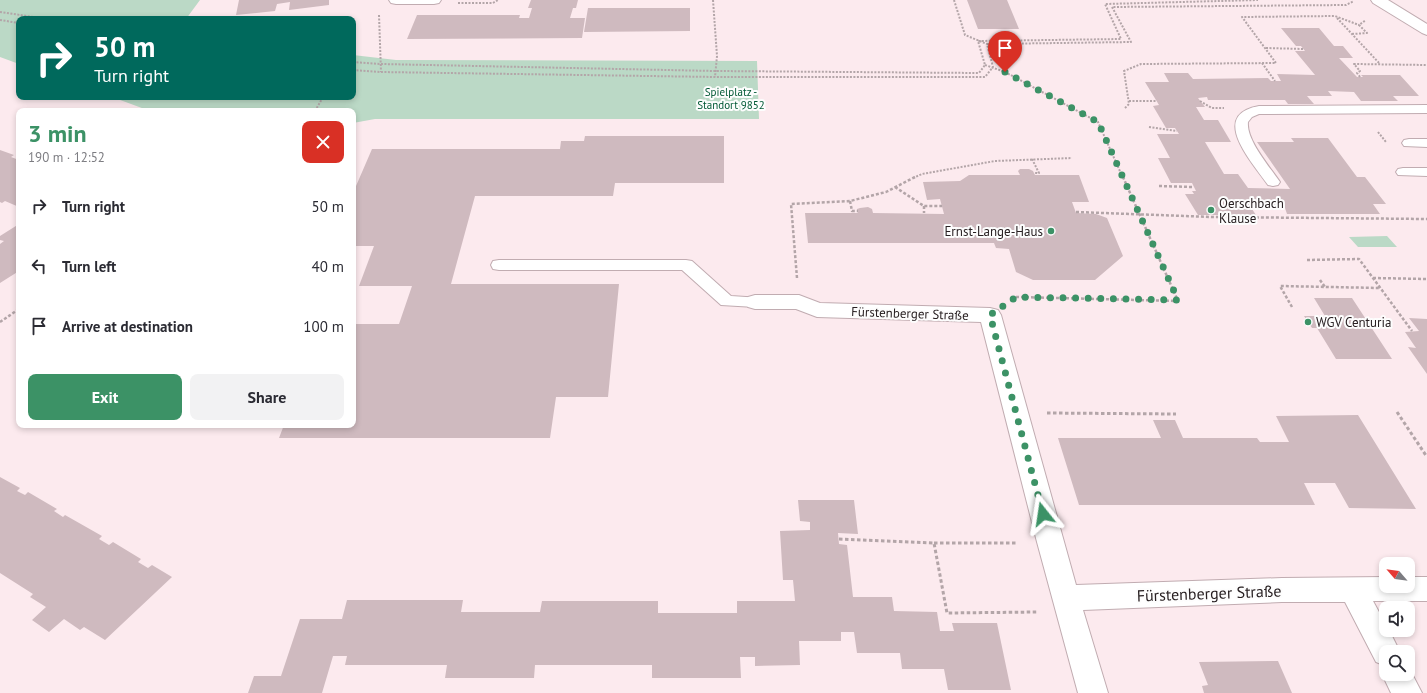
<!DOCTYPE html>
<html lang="en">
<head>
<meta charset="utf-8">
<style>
	body { margin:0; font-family:"PT Sans",sans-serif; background:#f2f2f3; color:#2b2b33; height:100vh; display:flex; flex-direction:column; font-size:15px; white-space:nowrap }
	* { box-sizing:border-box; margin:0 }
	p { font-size:13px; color:#7c7c81 }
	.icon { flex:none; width:22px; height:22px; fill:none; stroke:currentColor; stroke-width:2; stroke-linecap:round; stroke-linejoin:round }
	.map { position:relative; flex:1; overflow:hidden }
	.sheet { position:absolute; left:16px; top:108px; width:340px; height:320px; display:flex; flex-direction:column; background:#fff; border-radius:8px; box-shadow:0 2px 6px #0003 }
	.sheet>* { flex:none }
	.hud { position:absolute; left:16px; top:16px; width:340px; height:84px; border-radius:8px; box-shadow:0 2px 6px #0003; background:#00695c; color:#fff; overflow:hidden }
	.needle { width:26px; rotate:298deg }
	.fabs { position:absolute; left:1379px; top:557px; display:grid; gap:8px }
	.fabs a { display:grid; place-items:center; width:36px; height:36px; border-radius:8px; background:#fff; box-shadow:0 2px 6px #0003; font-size:20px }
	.pin { position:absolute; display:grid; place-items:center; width:34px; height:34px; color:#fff; margin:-41px -17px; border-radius:50% 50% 50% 0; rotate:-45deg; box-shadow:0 0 4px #0007 }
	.pin .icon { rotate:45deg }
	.me { position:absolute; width:44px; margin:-22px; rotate:345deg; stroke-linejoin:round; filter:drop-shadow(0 0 3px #0008) }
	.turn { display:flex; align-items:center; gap:14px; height:84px; padding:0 12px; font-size:18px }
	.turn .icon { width:52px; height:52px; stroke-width:2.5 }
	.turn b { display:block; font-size:28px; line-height:34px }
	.round { display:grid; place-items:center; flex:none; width:42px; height:42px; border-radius:8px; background:#f2f2f3 }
	.headline { display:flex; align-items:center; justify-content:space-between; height:68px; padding:0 12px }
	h1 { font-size:24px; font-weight:600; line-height:30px; color:#3c9266 }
	.action { display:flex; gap:8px; margin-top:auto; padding:8px 12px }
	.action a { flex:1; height:46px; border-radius:8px; background:#3c9266; color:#fff; font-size:16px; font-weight:600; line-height:46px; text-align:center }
	.action a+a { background:#f2f2f3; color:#2b2b33 }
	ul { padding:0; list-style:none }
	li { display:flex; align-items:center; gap:12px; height:60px; padding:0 12px }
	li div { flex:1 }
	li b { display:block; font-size:15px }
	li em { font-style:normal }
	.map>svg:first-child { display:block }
	.green { fill:#bbd9c6 }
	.building { fill:#cfbabf }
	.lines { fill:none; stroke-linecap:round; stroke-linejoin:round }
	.lane-casing { stroke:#c1acb1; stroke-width:2 }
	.street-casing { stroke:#c1acb1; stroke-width:2 }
	.secondary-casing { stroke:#c1acb1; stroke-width:2 }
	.path-far2 { stroke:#b3a5a8; stroke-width:2; stroke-dasharray:2 1.5; stroke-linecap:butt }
	.path-far1 { stroke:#b3a5a8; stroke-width:2.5; stroke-dasharray:3 2; stroke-linecap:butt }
	.path { stroke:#b3a5a8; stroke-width:3; stroke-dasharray:3.5 2.5; stroke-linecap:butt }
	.lane { fill:#fff; fill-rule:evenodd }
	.street { fill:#fff; fill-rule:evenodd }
	.secondary { fill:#fff; fill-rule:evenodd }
	.route { stroke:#3c9266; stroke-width:7; stroke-dasharray:0 12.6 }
	.poi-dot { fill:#3c9266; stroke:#fdfdfd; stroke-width:1.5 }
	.labels { text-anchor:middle; stroke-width:4; stroke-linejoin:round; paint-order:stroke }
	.far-park-label { font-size:11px; fill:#005834; stroke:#fdfdfd }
	.poi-label { font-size:13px; fill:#282022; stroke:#fdfdfd; text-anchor:start }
	.street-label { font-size:13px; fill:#282022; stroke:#fdfdfd }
	.near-street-label { font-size:16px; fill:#282022; stroke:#fdfdfd }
</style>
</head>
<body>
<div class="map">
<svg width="1427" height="693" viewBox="0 0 1427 693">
	<rect width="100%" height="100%" fill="#fceaee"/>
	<!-- green -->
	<path class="green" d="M 0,0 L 200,0 L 186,19 L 19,19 L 19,64 L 0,57 Z
		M 353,55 L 396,60 L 757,61 L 759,119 L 375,119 L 353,123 L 353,111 L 150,111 L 112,97 L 353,97 Z
		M 1387,236 L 1397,247 L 1358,247 L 1349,237 Z"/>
	<!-- building -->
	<path class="building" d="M 239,0 L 329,0 L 329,5 L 289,10 L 290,2 L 277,4 L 275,11 L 236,15 Z
		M 531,0 L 578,0 L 576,8 L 573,8 L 570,18 L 585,18 L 582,38 L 407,39 L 417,15 L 520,15 L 519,18 L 529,18 L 532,8 L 528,8 Z
		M 967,0 L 1007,0 L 1019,29 L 978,29 Z
		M 588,8 L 690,8 L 690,31 L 584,32 Z
		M 1281,28 L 1319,28 L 1334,46 L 1343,46 L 1353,58 L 1339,58 L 1357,77 L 1363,77 L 1361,75 L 1400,75 L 1419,96 L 1393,96 L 1398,101 L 1361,101 L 1354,92 L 1328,91 L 1332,96 L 1307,96 L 1314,104 L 1288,104 L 1285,100 L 1208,100 L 1207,97 L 1198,98 L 1205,107 L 1196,107 L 1204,120 L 1218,120 L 1231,142 L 1205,142 L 1224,174 L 1238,174 L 1248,188 L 1290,189 L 1257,142 L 1294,142 L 1291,138 L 1328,138 L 1357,177 L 1365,177 L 1386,204 L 1373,204 L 1380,214 L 1287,214 L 1285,208 L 1252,209 L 1256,215 L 1198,215 L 1185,194 L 1194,194 L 1192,191 L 1196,191 L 1192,183 L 1171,183 L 1158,158 L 1170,158 L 1157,134 L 1179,134 L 1175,128 L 1166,128 L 1153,106 L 1159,105 L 1145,82 L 1169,82 L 1164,73 L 1188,73 L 1193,79 L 1268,78 L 1271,81 L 1281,81 L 1277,74 L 1315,75 L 1295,51 L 1305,51 L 1301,46 L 1296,46 Z
		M 585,136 L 724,136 L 724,183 L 615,183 L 613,196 L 475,196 L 451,284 L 619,284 L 608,397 L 556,397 L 550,438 L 279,438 L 284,425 L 353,425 L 353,324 L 399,324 L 412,286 L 359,286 L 374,246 L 353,246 L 353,193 L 372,149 L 560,149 L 561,141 L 584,141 Z
		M 0,150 L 14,155 L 11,157 L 19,160 L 19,207 L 5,201 L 2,203 L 0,202 Z
		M 1020,169 L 1029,169 L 1033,171 L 1035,175 L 1079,175 L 1089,202 L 1072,202 L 1076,213 L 1096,214 L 1107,218 L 1123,256 L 1095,280 L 1033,280 L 1016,272 L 1009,249 L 996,248 L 994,243 L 808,243 L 805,213 L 858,213 L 857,209 L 860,208 L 868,207 L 872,209 L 873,213 L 944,214 L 940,199 L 927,200 L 923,182 L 960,181 L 969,175 L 1020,175 L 1018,171 Z
		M 19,224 L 19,271 L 0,283 L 0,244 L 4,241 L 0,240 L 0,236 Z
		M 1314,298 L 1352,298 L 1392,359 L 1336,359 L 1317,328 L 1312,328 L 1304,316 L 1325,316 Z
		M 1409,318 L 1427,319 L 1427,374 L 1408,347 L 1416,348 L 1405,332 L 1419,331 Z
		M 1358,415 L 1416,509 L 1349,508 L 1335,483 L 1304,483 L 1315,505 L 1079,505 L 1058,438 L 1161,438 L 1153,420 L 1175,420 L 1183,438 L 1257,438 L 1260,442 L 1289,442 L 1276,416 Z
		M 0,477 L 20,488 L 17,491 L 25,495 L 28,492 L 57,509 L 54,511 L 63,517 L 65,515 L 102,536 L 99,539 L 109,545 L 113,542 L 141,559 L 138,562 L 148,568 L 152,565 L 172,577 L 105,640 L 84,627 L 80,630 L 64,619 L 49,632 L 32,620 L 46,607 L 30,597 L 33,594 L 0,573 Z
		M 798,500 L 854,500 L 858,534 L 838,533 L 839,544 L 847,545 L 853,597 L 892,597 L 894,611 L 937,612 L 940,631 L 954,631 L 952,623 L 997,623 L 1011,690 L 948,690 L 944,669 L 902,669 L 900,653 L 857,653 L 854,632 L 841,632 L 841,641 L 799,641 L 800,665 L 755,666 L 755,657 L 740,657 L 741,678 L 652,678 L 652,665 L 535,665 L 534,678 L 445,678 L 447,665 L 345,665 L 347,656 L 333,656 L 322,693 L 248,693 L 254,676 L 281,676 L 300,619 L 342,619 L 347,600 L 463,600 L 461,612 L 540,612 L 542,601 L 658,601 L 658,613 L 737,613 L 737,601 L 795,601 L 793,580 L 783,580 L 780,531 L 810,530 L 810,522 L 800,521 Z
		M 1278,661 L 1292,693 L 1204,693 L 1202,686 L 1208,685 L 1199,662 Z"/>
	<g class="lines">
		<defs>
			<path id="lane" d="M 1427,105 L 1427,113 L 1259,114 L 1252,117 L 1248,122 C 1246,140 1270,167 1280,182 L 1278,185 L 1273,186 L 1268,185 C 1253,163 1208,115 1259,106 Z
				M 1409,139 L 1427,139 L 1427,147 L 1404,146 L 1402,143 L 1404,140 Z
				M 1403,168 L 1427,168 L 1427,176 L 1398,175 L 1396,172 L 1398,169 Z
				M 499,260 L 686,260 L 692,261 L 731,296 L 761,298 L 763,302 L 761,306 L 755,307 L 721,305 L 682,270 L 499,270 L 493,269 L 491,265 L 493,261 Z"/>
			<path id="street" d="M 389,0 L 441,0 L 439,3 L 434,4 L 396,4 L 391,3 Z
				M 755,295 L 799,295 L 820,303 L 990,308 L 998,310 L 1001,315 L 1076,585 L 1282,578 L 1386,577 L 1386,586 L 1408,586 L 1408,577 L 1427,577 L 1427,601 L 1373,601 L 1386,625 L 1386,630 L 1389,630 L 1400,652 L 1386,652 L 1386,674 L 1408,674 L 1408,666 L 1422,693 L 1391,693 L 1382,674 L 1386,666 L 1376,662 L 1345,602 L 1282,602 L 1083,610 L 1108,693 L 1078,693 L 1037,542 L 981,322 L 817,317 L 796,309 L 755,309 L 748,307 L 744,302 L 748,297 Z"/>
			<path id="secondary" d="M 1371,0 L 1388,0 L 1427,24 L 1427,35 L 1422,33 L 1373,3 Z"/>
		</defs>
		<!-- lane casing -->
		<use href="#lane" class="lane-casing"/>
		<!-- street casing -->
		<use href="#street" class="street-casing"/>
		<!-- secondary casing -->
		<use href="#secondary" class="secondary-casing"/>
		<!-- path-far2 -->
		<path class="path-far2" d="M 713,0 L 717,56 L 715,77
			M 954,0 L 965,35 L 987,44
			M 458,3 L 493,3 L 498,0
			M 0,12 L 47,19
			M 379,15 L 381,72
			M 1337,18 L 1380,64
			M 0,20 L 19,23
			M 1352,34 L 1367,33 L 1359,25 L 1366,20
			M 1266,48 L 1303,49
			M 353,62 L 381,64 L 715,71 L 979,73 L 985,65 L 978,41 L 1121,39 L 1105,4 L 1258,0
			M 1262,63 L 1275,81
			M 985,65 L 1005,72 L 1098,122 L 1123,178
			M 353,70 L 381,72 L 715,77 L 985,77 L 993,67 L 987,44 L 1131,42 L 1112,7 L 1346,5 L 1354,1
			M 1360,77 L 1357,73 L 1360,71 L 1354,64 L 1427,65
			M 1129,101 L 1156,101
			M 1200,101 L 1212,108 L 1224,108
			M 1125,108 L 1129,104 L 1124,71 L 1141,64 L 1276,63 L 1242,17 L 1335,16 L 1359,25
			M 315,111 L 323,97
			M 1149,127 L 1177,131
			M 1378,132 L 1386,142
			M 1032,159 L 1039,173 L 1034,173
			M 913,178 L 922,174 L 995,161 L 1072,158"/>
		<!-- path-far1 -->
		<path class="path-far1" d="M 1159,186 L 1193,187
			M 895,187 L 924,206 L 942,206
			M 850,201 L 852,211 L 858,211
			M 924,206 L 924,213
			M 1076,212 L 1212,217 L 1427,219
			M 1307,260 L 1359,259 L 1412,331
			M 797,278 L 791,204 L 850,201 L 886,192 L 915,177
			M 1373,278 L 1427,279
			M 1320,280 L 1325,287
			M 1012,300 L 1016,297 L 1178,301 L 1123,177
			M 1292,307 L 1280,286 L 1380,288
			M 0,322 L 19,309"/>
		<!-- path -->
		<path class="path" d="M 1397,412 L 1427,457
			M 1047,413 L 1176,414
			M 839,539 L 934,543 L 947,613 L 1037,612
			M 934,543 L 1018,543"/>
		<!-- lane -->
		<use href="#lane" class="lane"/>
		<!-- street -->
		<use href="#street" class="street"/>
		<!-- secondary -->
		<use href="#secondary" class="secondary"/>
	</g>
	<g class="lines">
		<!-- route -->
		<path class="route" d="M 1005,72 L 1098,122 L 1178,300 L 1016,297 L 990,315 L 1043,514"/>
	</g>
	<!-- markers -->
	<g class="poi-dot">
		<circle cx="1211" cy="210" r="4"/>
		<circle cx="1051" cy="231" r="4"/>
		<circle cx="1308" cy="322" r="4"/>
	</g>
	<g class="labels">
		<!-- far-park labels -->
		<g class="far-park-label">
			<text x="731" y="96">Spielplatz -<tspan x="731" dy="13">Standort 9852</tspan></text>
		</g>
		<!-- poi labels -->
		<g class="poi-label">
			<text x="1219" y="208">Oerschbach<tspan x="1219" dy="15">Klause</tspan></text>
			<text x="1043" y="236" text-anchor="end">Ernst-Lange-Haus</text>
			<text x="1316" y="327">WGV Centuria</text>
		</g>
		<!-- street labels -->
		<g class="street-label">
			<text transform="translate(910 313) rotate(2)" y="5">Fürstenberger Straße</text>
		</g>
		<!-- near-street labels -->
		<g class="near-street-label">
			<text transform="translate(1209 593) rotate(-2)" y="6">Fürstenberger Straße</text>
		</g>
	</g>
</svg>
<div class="fabs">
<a><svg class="needle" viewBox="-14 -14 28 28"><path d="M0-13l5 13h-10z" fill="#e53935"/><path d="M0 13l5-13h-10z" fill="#7c7c81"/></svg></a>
<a><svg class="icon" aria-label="sound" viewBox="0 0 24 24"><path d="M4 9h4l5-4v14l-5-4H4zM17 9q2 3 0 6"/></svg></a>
<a><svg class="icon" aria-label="search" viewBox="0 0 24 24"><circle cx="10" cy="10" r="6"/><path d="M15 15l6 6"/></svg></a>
</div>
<div class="pin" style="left:1005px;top:72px;background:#d93025"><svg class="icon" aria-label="arrive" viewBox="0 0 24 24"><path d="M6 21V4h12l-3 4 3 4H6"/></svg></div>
<svg class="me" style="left:1043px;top:514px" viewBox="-20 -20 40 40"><path d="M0-17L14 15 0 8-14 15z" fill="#3c9266" stroke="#fff" stroke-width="4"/></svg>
<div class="hud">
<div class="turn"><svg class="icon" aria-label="right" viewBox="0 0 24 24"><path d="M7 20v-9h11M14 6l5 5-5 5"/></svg><div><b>50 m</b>Turn right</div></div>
</div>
<section class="sheet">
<div class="headline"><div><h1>3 min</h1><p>190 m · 12:52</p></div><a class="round" style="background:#d93025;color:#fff"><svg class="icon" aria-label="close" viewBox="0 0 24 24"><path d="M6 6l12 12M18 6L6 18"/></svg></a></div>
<ul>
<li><svg class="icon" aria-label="right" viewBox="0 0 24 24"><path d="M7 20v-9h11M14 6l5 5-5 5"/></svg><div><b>Turn right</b></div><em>50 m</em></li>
<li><svg class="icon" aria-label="left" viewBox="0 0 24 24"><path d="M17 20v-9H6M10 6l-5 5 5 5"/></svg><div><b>Turn left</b></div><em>40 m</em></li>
<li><svg class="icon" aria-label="arrive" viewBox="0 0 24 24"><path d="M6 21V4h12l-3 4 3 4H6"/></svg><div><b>Arrive at destination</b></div><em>100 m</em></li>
</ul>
<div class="action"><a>Exit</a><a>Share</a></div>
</section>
</div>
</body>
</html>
